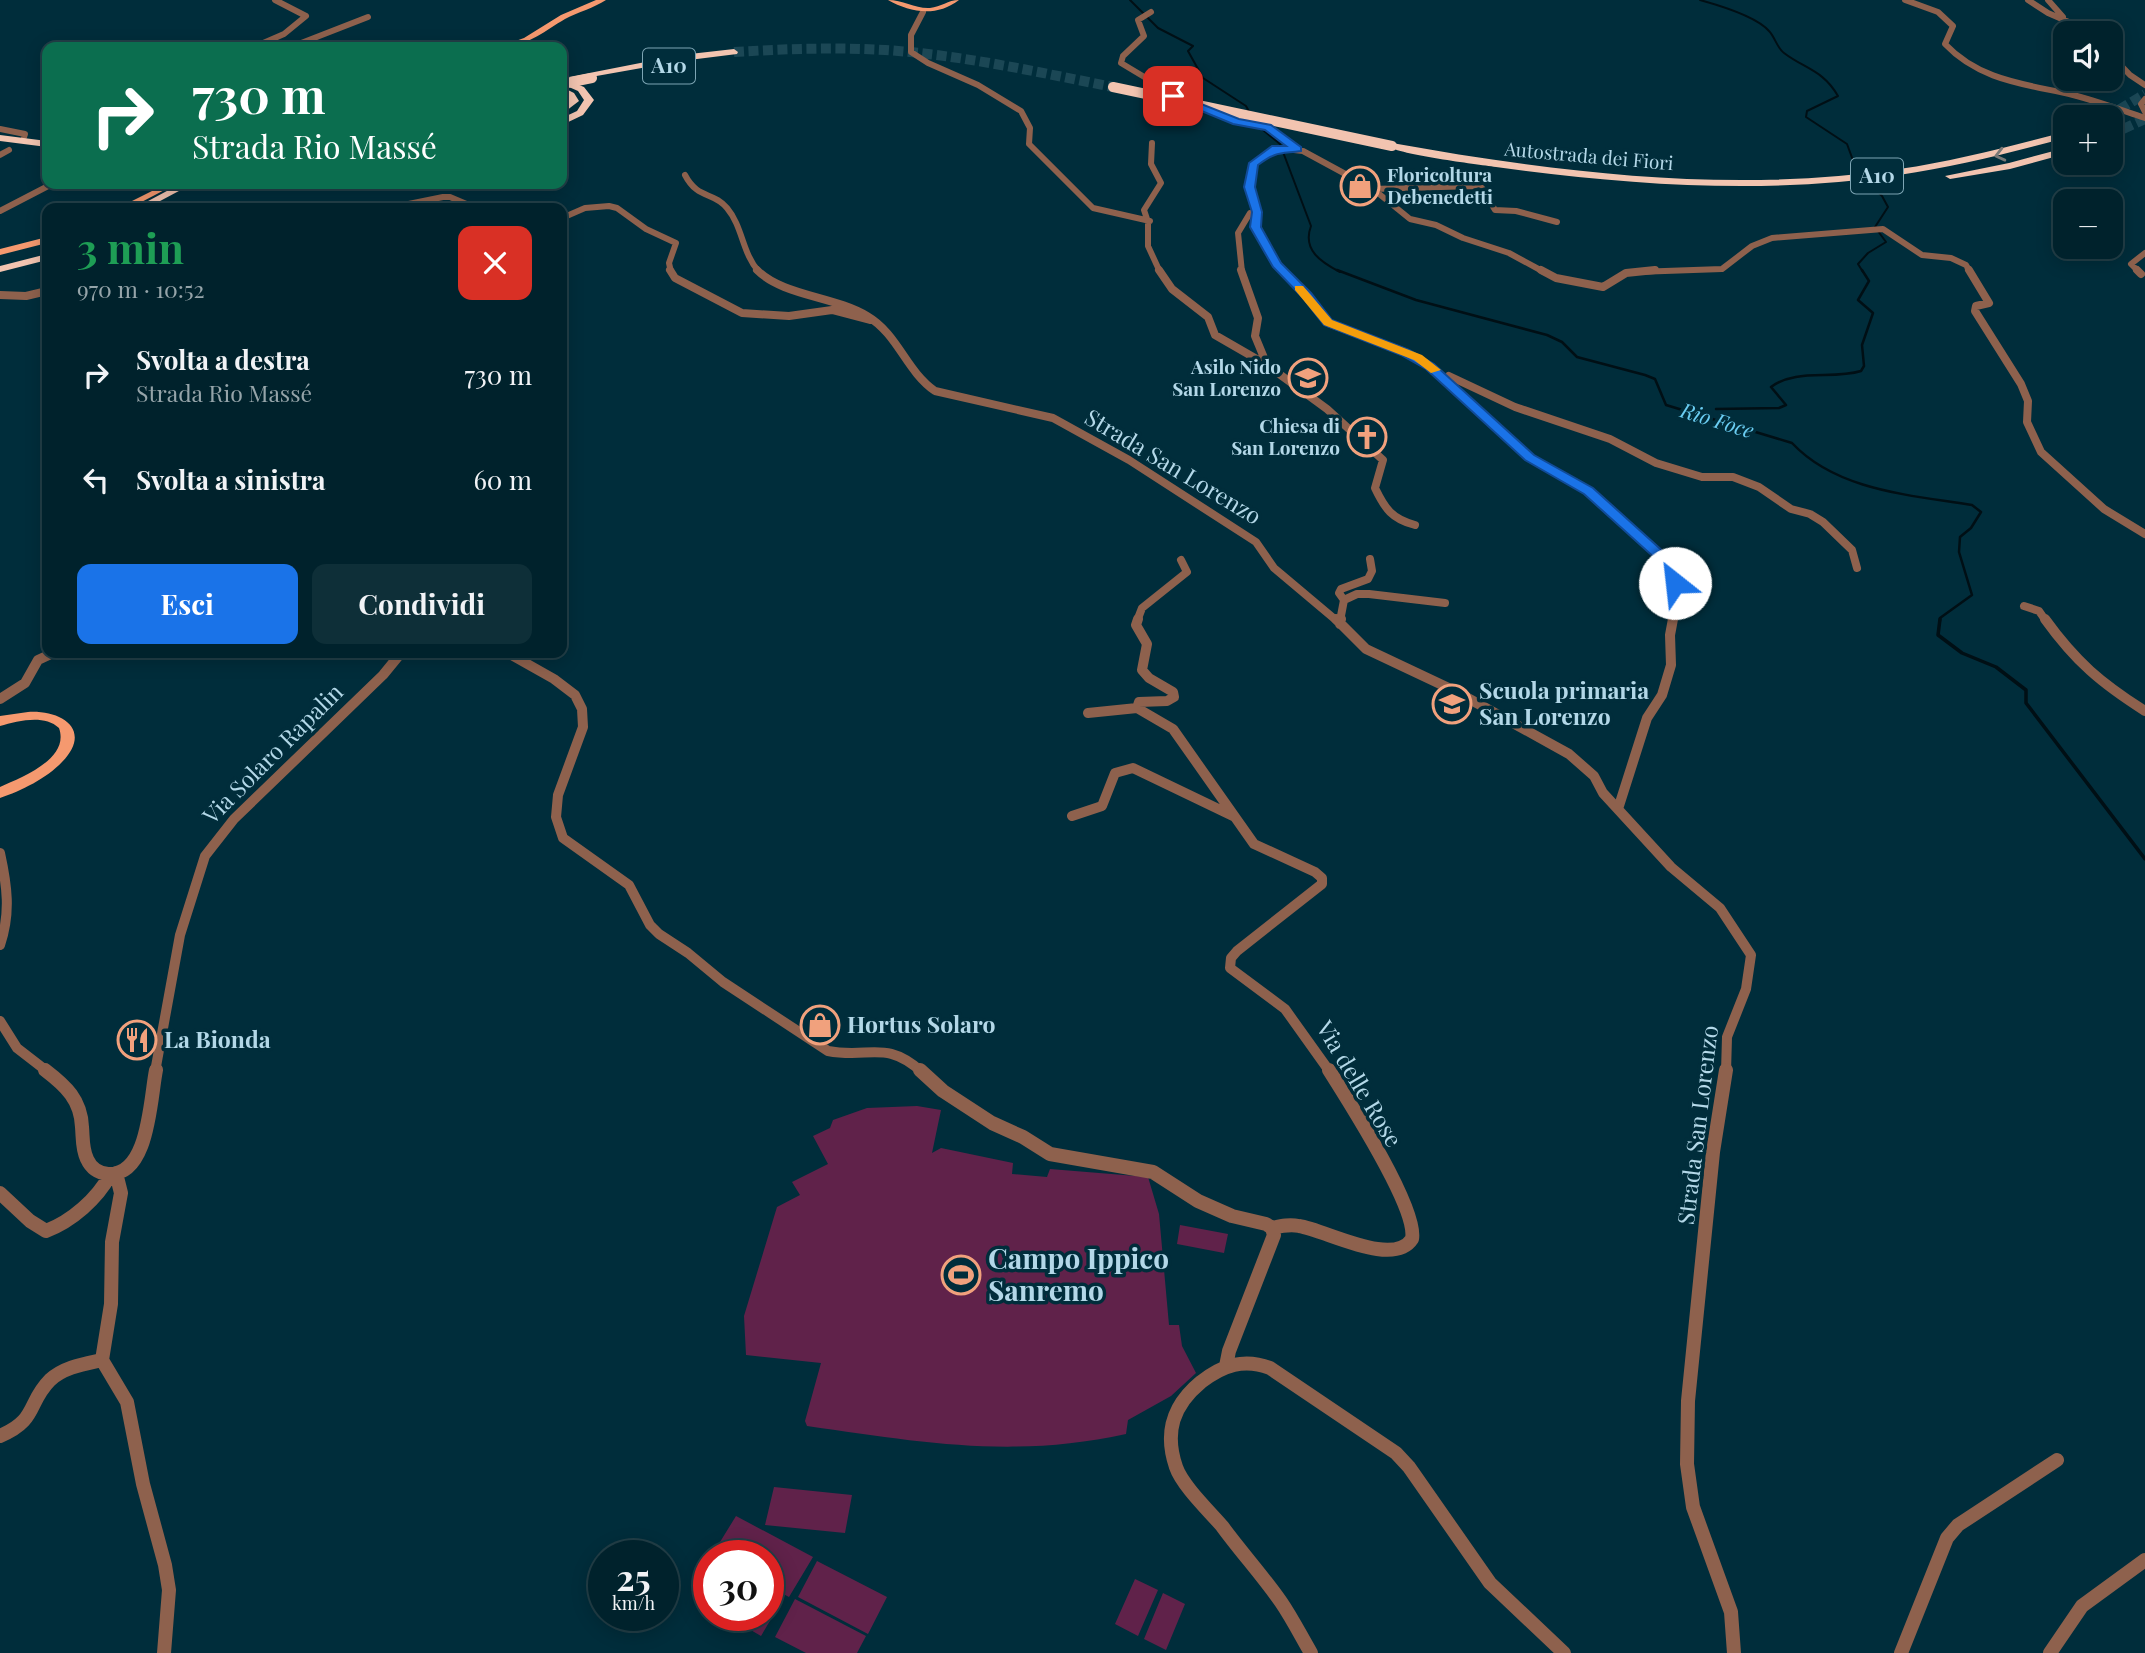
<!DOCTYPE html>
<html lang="it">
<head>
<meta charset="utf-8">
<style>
	body { margin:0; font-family:"Playfair Display",serif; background:#0e2f38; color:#f1f3f6; height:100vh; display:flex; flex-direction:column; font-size:26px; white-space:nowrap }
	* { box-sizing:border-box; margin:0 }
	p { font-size:23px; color:#95a4a9 }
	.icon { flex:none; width:38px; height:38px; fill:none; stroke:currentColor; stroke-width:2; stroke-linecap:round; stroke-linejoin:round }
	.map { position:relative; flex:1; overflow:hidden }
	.sheet { position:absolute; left:42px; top:203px; width:525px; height:455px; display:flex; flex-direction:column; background:#00222c; border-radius:14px; box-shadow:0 4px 18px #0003,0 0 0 2px #223f48 }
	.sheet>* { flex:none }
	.top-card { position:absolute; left:42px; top:42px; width:525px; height:147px; border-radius:14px; box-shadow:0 4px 18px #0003,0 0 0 2px #223f48; background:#0b6e4f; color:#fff; overflow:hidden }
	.tools { position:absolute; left:2053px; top:21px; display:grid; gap:14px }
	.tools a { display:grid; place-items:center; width:70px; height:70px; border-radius:14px; background:#00222c; box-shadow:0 4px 18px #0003,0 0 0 2px #223f48; font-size:35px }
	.speed { position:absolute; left:588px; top:1540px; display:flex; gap:14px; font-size:35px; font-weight:700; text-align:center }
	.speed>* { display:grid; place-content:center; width:91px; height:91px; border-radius:50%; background:#00222c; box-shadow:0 4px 18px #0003,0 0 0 2px #223f48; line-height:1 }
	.speed small { font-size:18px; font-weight:400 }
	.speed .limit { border:10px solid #d22; background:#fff; color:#111 }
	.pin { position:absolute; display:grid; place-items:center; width:60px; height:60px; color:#fff; margin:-30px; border-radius:14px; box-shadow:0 4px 10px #0006 }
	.me { position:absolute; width:77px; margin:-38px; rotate:331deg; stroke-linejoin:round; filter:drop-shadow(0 0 5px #0008) }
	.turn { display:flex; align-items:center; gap:24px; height:147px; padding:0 35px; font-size:32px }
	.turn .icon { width:91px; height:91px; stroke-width:2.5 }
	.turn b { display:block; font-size:49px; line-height:60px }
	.round { display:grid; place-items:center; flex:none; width:74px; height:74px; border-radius:14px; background:#0e2f38 }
	.overview { display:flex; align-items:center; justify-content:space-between; height:119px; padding:0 35px }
	h1 { font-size:42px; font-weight:700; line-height:52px; color:#1e9e55 }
	.button { display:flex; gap:14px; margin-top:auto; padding:14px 35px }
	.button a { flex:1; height:80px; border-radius:14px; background:#1a73e8; color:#fff; font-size:28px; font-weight:700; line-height:80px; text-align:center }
	.button a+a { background:#0e2f38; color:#f1f3f6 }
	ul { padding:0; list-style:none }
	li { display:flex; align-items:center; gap:21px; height:105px; padding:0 35px }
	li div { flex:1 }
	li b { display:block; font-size:26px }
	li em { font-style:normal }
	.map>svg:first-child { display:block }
	.green { fill:#60224a }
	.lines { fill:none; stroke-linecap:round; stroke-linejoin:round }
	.stream-far2 { stroke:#000f15; stroke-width:2 }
	.stream-far1 { stroke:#000f15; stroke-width:2.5 }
	.stream { stroke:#000f15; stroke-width:3.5 }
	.highway-tunnel { stroke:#1b4755; stroke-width:10; stroke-dasharray:10 4.5; stroke-linecap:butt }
	.minor-far3 { stroke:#8e614d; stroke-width:6 }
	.minor-far2 { stroke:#8e614d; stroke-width:8 }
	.minor-far1 { stroke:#8e614d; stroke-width:10 }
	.minor { stroke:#8e614d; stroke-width:14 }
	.major { fill:#f5996f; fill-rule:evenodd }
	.highway { fill:#f2c4b0; fill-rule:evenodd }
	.highway-bridge { stroke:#f2c4b0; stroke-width:10 }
	.oneway { stroke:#797876 }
	.route { fill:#1a73e8; stroke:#114b97; stroke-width:2 }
	.slow { fill:#f59e0b }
	.labels { text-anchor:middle; stroke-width:7; stroke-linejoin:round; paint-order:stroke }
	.far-street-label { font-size:19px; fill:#b3d8e8; stroke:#002d3b }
	.far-poi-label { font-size:19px; font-weight:bold; fill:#b3d8e8; stroke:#002d3b; text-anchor:end }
	.shield { fill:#002d3b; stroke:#7da5b4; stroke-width:2 }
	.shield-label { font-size:21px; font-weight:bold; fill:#b3d8e8 }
	.far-water-label { font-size:21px; font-style:italic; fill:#6acdf2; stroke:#002d3b }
	.street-label { font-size:23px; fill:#b3d8e8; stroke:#002d3b }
	.poi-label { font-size:23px; font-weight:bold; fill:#b3d8e8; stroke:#002d3b; text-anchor:start }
	.near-poi-label { font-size:28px; font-weight:bold; fill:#b3d8e8; stroke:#002d3b; text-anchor:start }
</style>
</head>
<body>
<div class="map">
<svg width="2145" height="1653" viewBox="0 0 2145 1653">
	<rect width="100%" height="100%" fill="#002d3b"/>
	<!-- green -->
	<path class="green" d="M 917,1106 L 941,1110 L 932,1153 L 941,1148 L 1013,1163 L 1012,1174 L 1047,1177 L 1050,1169 L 1148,1177 L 1159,1214 L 1169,1325 L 1179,1325 L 1182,1346 L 1196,1373 L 1171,1396 L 1128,1420 L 1126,1434 C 1012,1459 920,1442 807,1426 L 805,1421 L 821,1363 L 746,1355 L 744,1316 L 777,1207 L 800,1195 L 792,1182 L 828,1164 L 813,1136 L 830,1128 L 833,1120 L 867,1108 Z
		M 1180,1225 L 1228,1234 L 1224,1253 L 1177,1244 Z
		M 774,1487 L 852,1495 L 845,1533 L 765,1525 Z
		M 736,1516 L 813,1557 L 789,1597 L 768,1586 L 768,1556 L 712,1555 Z
		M 817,1561 L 887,1597 L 868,1634 L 798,1597 Z
		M 1135,1579 L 1158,1590 L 1138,1636 L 1115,1624 Z
		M 768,1588 L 784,1597 L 761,1636 L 725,1615 L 768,1615 Z
		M 1163,1593 L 1185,1604 L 1166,1650 L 1144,1639 Z
		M 795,1599 L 866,1636 L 857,1653 L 806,1653 L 775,1637 Z"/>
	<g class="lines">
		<!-- stream-far2 -->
		<path class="stream-far2" d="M 1130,0 L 1158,28 L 1193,46 L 1188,51 L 1203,78 L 1246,106 L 1251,115
			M 1700,0 C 1718,5 1757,17 1769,31 C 1775,37 1777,48 1784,53 C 1805,69 1823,70 1838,96 L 1807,111 L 1806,117 L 1847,144 L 1858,174 L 1882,196 L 1888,207 L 1875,227 L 1886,242 L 1868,253 L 1858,264 L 1863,272
			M 1257,125 L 1280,144 L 1311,226 C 1302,250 1321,262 1340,272"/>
		<!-- stream-far1 -->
		<path class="stream-far1" d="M 1337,270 L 1416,300 L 1547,335 L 1562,342 L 1577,357 L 1645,375 L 1655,379 L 1666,405 L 1792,443 C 1837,491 1911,495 1972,505 L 1981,512 L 1971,528 L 1960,537 L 1959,552 L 1972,595 L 1940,618 L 1940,621
			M 1716,409 L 1779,408 L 1786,405 L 1771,387 C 1796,368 1832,380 1861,371 L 1864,366 L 1862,345 L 1873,313 L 1858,300 L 1869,281 L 1862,270"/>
		<!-- stream -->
		<path class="stream" d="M 1940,619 L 1938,635 L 1962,653 L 1996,667 L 2026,690 L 2026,703 L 2145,859"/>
		<!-- highway-tunnel -->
		<path class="highway-tunnel" d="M 734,52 C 784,49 834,47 885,50 C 962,55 1037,72 1113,87
			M 2107,117 L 2145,94
			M 2110,135 L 2145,119"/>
		<!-- minor-far3 -->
		<path class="minor-far3" d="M 1905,0 L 1938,12 L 1953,26 L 1945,44 C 1980,81 2026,84 2073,95 C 2097,101 2121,110 2145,118
			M 2028,0 L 2048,13 L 2094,33
			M 2048,0 L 2063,17
			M 923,12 L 911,35 L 911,52 L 928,63 L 978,85 L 1021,111 L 1030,128 L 1029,144 L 1093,208 L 1150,221
			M 1151,12 L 1138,20 L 1144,36 L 1123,56 L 1121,63 L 1181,99
			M 254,47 L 284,34 L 306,16 L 275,0
			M 291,47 L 368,17
			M 2110,54 L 2130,75 L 2145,85
			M 2145,99 L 2141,104 L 2145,112
			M 1199,107 L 1237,122 L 1268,127 L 1295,148
			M 0,129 L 25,134 L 24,137
			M 1152,143 L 1151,164 L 1161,183 L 1144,210 L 1148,222 L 1148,246 L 1160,272
			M 0,155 L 9,150
			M 685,175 C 698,200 713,191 727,208 C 743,227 742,253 759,272
			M 1373,189 L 1475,186 L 1482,188 L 1495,210 L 1516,211 L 1557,222
			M 389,208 L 443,197 L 450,197 L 476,208
			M 0,211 L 52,184
			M 562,218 L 585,208 L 609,206 L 617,208 L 646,229 L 676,243 L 669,263 L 671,272
			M 1242,272 L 1238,233 L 1250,213 L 1257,212
			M 1284,272 L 1255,227 L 1257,212 L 1250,187 L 1254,163 L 1276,148 L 1303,151 L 1373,189 L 1410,219 L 1436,225 L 1463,238 L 1509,253 L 1544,272
			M 1636,272 L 1722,269 L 1752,246 L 1772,238 L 1883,229 L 1922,255 L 1951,258 L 1966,265 L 1970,272
			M 2139,272 L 2131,264 L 2145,253"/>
		<!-- minor-far2 -->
		<path class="minor-far2" d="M 670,270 L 675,278 L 742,313 L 789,316 L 832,310 L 870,320
			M 757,270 C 783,296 834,296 867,316 C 898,334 906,371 935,391 L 1053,418 L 1129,460 L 1256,542 L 1274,568 L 1337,621
			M 1159,270 L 1172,289 L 1208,317 L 1215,335 L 1267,365
			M 1241,270 L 1258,318 L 1255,336 L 1267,365 L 1327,409 L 1383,460 L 1375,488 C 1385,509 1392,519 1415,525
			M 1282,270 L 1307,295 L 1328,323 L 1405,352 L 1430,366 L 1530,457 L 1588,491 L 1673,567 L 1676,575 L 1670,600 L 1673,621
			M 1541,270 L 1556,278 L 1603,287 L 1626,273 L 1655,270
			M 1969,270 L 1989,303 L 1976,306 L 1975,311 L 2021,384 L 2028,401 L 2027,422 L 2041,452 L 2104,509 L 2145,534
			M 2137,270 L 2141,274
			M 0,295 L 26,296 L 47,291
			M 1449,376 L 1515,407 L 1610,439 L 1656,463 L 1702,477 L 1733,477 L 1759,487 L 1791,509 L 1810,514 L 1823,522 L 1852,550 L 1857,568
			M 1344,600 L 1357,594 L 1369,594 L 1445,603
			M 2024,606 L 2039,611 L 2046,621
			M 1137,621 L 1142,608 L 1187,572 L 1181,560
			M 1340,621 L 1344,600 L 1339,593 L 1341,589 L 1368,579 L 1372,571 L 1370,559"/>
		<!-- minor-far1 -->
		<path class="minor-far1" d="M 1138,619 L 1136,625 L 1147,644 L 1142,670 L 1149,678 L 1173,692 L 1174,697 L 1167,701 L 1139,702 L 1137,708 L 1173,729 L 1254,844 L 1315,872 L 1322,878 L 1322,884 L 1237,951 L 1231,958 L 1230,968 L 1285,1009 L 1330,1072
			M 1336,619 L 1366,649 L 1455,691 L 1569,754 L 1594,776 L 1603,793 L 1671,867 L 1720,908 L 1751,955 L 1746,989 L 1727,1037 L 1726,1072
			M 2045,619 C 2076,662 2101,683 2145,711
			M 1340,624 L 1341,619
			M 508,653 L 554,679 L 575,695 L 582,709 L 583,727 L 558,795 L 556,817 L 563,838 L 629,885 L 650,925 L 659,934 L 688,953 L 723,982 L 828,1051 C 870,1059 885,1039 922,1072
			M 0,699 L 25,683 L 38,660 L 53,653
			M 1088,713 L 1137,708
			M 1618,809 L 1647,718 L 1662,695 L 1671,665 L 1670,635 L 1673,619
			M 1072,816 L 1102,806 L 1115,773 L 1133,768 L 1235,817
			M 0,853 C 7,885 11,913 0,945
			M 0,1021 L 17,1048 L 48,1072
			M 155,1072 L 180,935 L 205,856 L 234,819 L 383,675 L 401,653"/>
		<!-- minor -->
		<path class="minor" d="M 45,1070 C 66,1086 81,1100 82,1127 C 83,1138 82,1149 87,1159 C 91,1168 98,1173 108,1174 C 149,1176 150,1100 156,1070
			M 920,1070 L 943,1091 L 992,1123 L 1023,1137 L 1050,1154 L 1153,1172 L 1198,1201 L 1232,1216 L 1266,1224 L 1272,1228 L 1274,1235 L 1229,1351 L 1226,1366
			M 1726,1070 L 1713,1152 L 1688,1401 L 1687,1464 L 1693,1507 L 1731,1612 L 1734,1653
			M 116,1173 L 121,1193 L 112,1242 L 111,1304 L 102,1360 L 127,1402 L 143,1484 L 165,1565 L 169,1590 L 164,1653
			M 0,1193 L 30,1221 L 46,1231 C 72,1221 97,1199 110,1175
			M 1272,1228 C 1281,1226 1289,1224 1299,1226 C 1326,1230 1393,1268 1412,1239 C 1418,1209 1348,1100 1329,1070
			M 0,1436 C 38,1420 27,1403 50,1380 C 64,1367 84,1364 102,1360
			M 1311,1653 C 1301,1636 1292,1618 1281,1602 C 1263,1576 1241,1552 1222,1526 C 1209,1511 1182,1485 1176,1467 C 1164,1432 1173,1405 1201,1382 C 1223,1365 1244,1358 1270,1368 L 1396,1453 L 1409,1467 L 1490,1583 L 1564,1653
			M 1901,1653 L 1947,1538 L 1958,1525 L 2057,1460
			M 2050,1653 L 2082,1606 L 2145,1560"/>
		<!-- major -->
		<path class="major" d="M 596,0 L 606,0 C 594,8 578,12 565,19 C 543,32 525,48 499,47 L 524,38 L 561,15 Z
			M 888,0 C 903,0 916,9 930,8 C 941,7 948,0 959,0 C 937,17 911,13 888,0 Z
			M 166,184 L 176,184 L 130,208 L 118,208 Z
			M 47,237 L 47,243 L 0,255 L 0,249 Z
			M 28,712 C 62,710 93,730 62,762 C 47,778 21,791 0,798 L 0,787 C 22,777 70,759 59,728 C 44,714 18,721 0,726 L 0,716 Z"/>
		<!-- highway -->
		<path class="highway" d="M 734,49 L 738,52 L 737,54 L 681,61 L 574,80 L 569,77 L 681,55 Z
			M 562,78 L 584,87 L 594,100 L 583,115 L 562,125 L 562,118 L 577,111 L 584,100 L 578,91 L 562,84 Z
			M 562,87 L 574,93 L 579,101 L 562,114 L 562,106 L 569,100 L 562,94 Z
			M 2065,132 L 2065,138 C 2010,153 1955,167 1899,175 C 1765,195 1629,185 1496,167 C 1475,164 1401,155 1387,146 L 1392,143 C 1559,173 1730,194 1899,169 C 1956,161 2010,146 2065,132 Z
			M 0,135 L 47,141 L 47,147 L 0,141 Z
			M 2065,148 L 2065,154 L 2010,169 L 1950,179 L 1945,176 L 2009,163 Z
			M 180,184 L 192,184 L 147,208 L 135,208 Z
			M 47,254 L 47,260 L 0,272 L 0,266 Z"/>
		<!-- highway-bridge -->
		<path class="highway-bridge" d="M 562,84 L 592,78
			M 1113,87 L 1392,146"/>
	</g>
	<!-- one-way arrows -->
	<defs><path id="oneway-chevron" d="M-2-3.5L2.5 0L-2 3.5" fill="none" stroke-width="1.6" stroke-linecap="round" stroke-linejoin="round" transform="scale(1.75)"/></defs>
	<use class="oneway" href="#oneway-chevron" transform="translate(2000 155) rotate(166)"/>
	<!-- route -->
	<path class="route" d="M 1170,94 L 1176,94 L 1239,119 L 1271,125 L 1301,147 L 1301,151 C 1279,154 1277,151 1258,165 L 1255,187 L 1262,212 L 1261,227 L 1281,263 L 1311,293 L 1332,320 L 1409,350 L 1434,364 L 1534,455 L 1593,488 L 1677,564 L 1683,575 L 1680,586 L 1670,586 L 1667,569 L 1584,494 L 1525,460 L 1426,369 L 1401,355 L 1324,325 L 1303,298 L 1273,267 L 1250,227 L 1252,212 L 1244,187 L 1249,163 L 1272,146 L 1286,146 L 1265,130 L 1233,124 L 1170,98 Z"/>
	<!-- slow -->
	<path class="slow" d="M 1295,286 L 1303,286 L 1332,320 L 1422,355 L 1441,370 L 1431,373 L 1414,360 L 1324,325 L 1295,290 Z"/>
	<!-- icons -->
	<defs>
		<symbol id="shop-ring" viewBox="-11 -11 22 22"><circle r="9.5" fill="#002d3b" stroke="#f1a17d" stroke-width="1.5"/><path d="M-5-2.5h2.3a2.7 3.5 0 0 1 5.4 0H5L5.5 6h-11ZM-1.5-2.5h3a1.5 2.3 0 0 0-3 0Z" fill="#f1a17d"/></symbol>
		<symbol id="school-ring" viewBox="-11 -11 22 22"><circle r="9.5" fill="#002d3b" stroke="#f1a17d" stroke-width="1.5"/><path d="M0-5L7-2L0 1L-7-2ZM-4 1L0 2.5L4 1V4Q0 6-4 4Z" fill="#f1a17d"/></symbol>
		<symbol id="church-ring" viewBox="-11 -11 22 22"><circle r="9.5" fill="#002d3b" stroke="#f1a17d" stroke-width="1.5"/><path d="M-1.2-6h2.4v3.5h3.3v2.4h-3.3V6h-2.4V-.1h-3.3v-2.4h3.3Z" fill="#f1a17d"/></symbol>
		<symbol id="restaurant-ring" viewBox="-11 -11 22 22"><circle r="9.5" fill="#002d3b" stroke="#f1a17d" stroke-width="1.5"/><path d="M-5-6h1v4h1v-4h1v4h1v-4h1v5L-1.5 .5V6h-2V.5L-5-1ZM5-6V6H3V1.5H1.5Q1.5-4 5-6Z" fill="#f1a17d"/></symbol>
		<symbol id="stadium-ring" viewBox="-11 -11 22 22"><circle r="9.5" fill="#002d3b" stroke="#f1a17d" stroke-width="1.5"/><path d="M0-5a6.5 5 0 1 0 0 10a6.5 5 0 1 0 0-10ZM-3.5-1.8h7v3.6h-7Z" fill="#f1a17d"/></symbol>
	</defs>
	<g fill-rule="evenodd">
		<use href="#shop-ring" x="1338" y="164" width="44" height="44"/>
		<use href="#school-ring" x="1286" y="356" width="44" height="44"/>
		<use href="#church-ring" x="1345" y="415" width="44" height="44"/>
		<use href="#school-ring" x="1430" y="682" width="44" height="44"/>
		<use href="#shop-ring" x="798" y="1003" width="44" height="44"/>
		<use href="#restaurant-ring" x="115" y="1018" width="44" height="44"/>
		<use href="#stadium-ring" x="939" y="1253" width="44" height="44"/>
	</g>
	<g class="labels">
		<!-- far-street labels -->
		<g class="far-street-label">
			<text transform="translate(1589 156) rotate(5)" y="7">Autostrada dei Fiori</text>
		</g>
		<!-- far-poi labels -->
		<g class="far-poi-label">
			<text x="1387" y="182" text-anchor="start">Floricoltura<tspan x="1387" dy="22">Debenedetti</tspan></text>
			<text x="1281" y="374">Asilo Nido<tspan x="1281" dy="22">San Lorenzo</tspan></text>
			<text x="1340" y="433">Chiesa di<tspan x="1340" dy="22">San Lorenzo</tspan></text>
		</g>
		<!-- shield labels -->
		<g class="shield">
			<rect x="643" y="48.5" width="52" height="35" rx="5"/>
			<rect x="1851" y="158.5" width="52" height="35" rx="5"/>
		</g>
		<g class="shield-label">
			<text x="669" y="73">A10</text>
			<text x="1877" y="183">A10</text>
		</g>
		<!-- far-water labels -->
		<g class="far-water-label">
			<text transform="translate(1717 421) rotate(17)" y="7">Rio Foce</text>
		</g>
		<!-- street labels -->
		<g class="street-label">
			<text transform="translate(1173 467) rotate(31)" y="8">Strada San Lorenzo</text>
			<text transform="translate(273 754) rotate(-45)" y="8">Via Solaro Rapalin</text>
			<text transform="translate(1359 1084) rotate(59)" y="8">Via delle Rose</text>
			<text transform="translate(1698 1125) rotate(-83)" y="8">Strada San Lorenzo</text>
		</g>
		<!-- poi labels -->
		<g class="poi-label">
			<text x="1479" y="699">Scuola primaria<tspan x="1479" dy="26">San Lorenzo</tspan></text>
			<text x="847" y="1033">Hortus Solaro</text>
			<text x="164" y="1048">La Bionda</text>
		</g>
		<!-- near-poi labels -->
		<g class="near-poi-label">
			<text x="988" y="1269">Campo Ippico<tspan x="988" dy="32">Sanremo</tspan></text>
		</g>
	</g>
</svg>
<div class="tools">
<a><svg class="icon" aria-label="sound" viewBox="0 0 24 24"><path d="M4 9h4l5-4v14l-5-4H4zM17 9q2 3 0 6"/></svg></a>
<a>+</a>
<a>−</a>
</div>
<div class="speed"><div>25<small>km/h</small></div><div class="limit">30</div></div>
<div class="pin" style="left:1173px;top:96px;background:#d93025"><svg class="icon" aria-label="arrive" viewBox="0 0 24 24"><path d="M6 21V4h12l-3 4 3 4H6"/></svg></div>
<svg class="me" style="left:1675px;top:583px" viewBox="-20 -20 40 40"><circle r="19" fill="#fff"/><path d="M0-13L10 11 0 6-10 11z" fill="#1a73e8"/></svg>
<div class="top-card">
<div class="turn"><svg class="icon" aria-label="right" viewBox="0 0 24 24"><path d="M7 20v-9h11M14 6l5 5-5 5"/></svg><div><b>730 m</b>Strada Rio Massé</div></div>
</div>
<section class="sheet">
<div class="overview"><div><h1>3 min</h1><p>970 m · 10:52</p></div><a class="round" style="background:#d93025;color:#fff"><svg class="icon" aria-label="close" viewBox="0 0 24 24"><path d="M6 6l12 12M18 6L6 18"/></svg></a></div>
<ul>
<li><svg class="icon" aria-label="right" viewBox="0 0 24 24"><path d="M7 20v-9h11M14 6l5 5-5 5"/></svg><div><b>Svolta a destra</b><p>Strada Rio Massé</p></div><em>730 m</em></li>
<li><svg class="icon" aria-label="left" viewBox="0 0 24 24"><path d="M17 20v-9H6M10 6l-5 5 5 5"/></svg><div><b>Svolta a sinistra</b></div><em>60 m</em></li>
</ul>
<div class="button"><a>Esci</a><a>Condividi</a></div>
</section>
</div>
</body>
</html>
